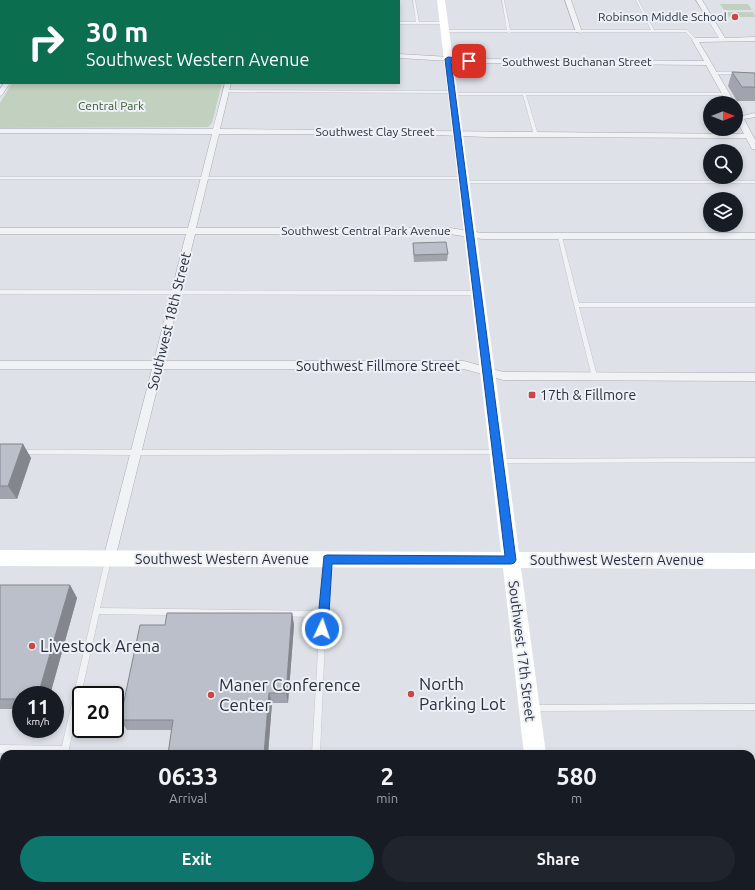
<!DOCTYPE html>
<html lang="en">
<head>
<meta charset="utf-8">
<style>
	body { margin:0; font-family:Ubuntu,sans-serif; background:#20242c; color:#f1f3f6; height:100vh; display:flex; flex-direction:column; font-size:15px; white-space:nowrap }
	* { box-sizing:border-box; margin:0 }
	p { font-size:13px; color:#9ea1a6 }
	.icon { flex:none; width:22px; height:22px; fill:none; stroke:currentColor; stroke-width:2; stroke-linecap:round; stroke-linejoin:round }
	.map { position:relative; flex:1; overflow:hidden }
	.side { position:absolute; left:0px; top:750px; width:755px; height:140px; display:flex; flex-direction:column; background:#171b24; border-radius:12px 12px 0 0; box-shadow:0 2px 6px #0003 }
	.side>* { flex:none }
	.hud { position:absolute; left:0px; top:0px; width:400px; height:84px; box-shadow:0 2px 6px #0003; background:#0b6e4f; color:#fff; overflow:hidden }
	.needle { width:26px; rotate:90deg }
	.buttons { position:absolute; left:703px; top:96px; display:grid; gap:8px }
	.buttons a { display:grid; place-items:center; width:40px; height:40px; border-radius:50%; background:#171b24; box-shadow:0 2px 6px #0003; font-size:20px }
	.speed { position:absolute; left:12px; top:686px; display:flex; gap:8px; font-size:20px; font-weight:700; text-align:center }
	.speed>* { display:grid; place-content:center; width:52px; height:52px; border-radius:50%; background:#171b24; box-shadow:0 2px 6px #0003; line-height:1 }
	.speed small { font-size:10px; font-weight:400 }
	.speed .limit { border:2px solid #111; border-radius:6px; background:#fff; color:#111 }
	.pin { position:absolute; display:grid; place-items:center; width:34px; height:34px; color:#fff; margin:-17px; border-radius:8px; box-shadow:0 2px 6px #0006 }
	.me { position:absolute; width:44px; margin:-22px; rotate:3deg; stroke-linejoin:round; filter:drop-shadow(0 0 3px #0008) }
	.turn { display:flex; align-items:center; gap:14px; height:84px; padding:0 20px; font-size:18px }
	.turn .icon { width:52px; height:52px; stroke-width:2.5 }
	.turn b { display:block; font-size:28px; line-height:34px }
	.eta { display:flex; justify-content:space-evenly; align-items:center; height:68px; text-align:center }
	.eta b { font-size:24px; font-weight:700; line-height:28px }
	.action { display:flex; gap:8px; margin-top:auto; padding:8px 20px }
	.action a { flex:1; height:46px; border-radius:24px; background:#0f766e; color:#fff; font-size:16px; font-weight:700; line-height:46px; text-align:center }
	.action a+a { background:#20242c; color:#f1f3f6 }
	.map>svg:first-child { display:block }
	.green { fill:#c2d1bf }
	.lines { fill:none; stroke-linecap:round; stroke-linejoin:round }
	.lane-casing { stroke:#a7abb4; stroke-width:0.5 }
	.street-casing { stroke:#a7abb4; stroke-width:1 }
	.lane { fill:#f1f2f6; fill-rule:evenodd }
	.street { fill:#f1f2f6; fill-rule:evenodd }
	.secondary { fill:#fff; fill-rule:evenodd }
	.wall { fill:#a1a4ae }
	.shaded-wall { fill:#83868d }
	.building { fill:#bbbfca; stroke:#83868d }
	.route { fill:#1a73e8; stroke:#114b97 }
	.poi-dot { fill:#ca464a; stroke:#edf0f5; stroke-width:1.5 }
	.labels { text-anchor:middle; stroke-width:4; stroke-linejoin:round; paint-order:stroke }
	.far-poi-label { font-size:12px; fill:#282d3d; stroke:#edf0f5; text-anchor:end }
	.far-street-label { font-size:12px; fill:#282d3d; stroke:#edf0f5 }
	.far-park-label { font-size:12px; fill:#385935; stroke:#edf0f5 }
	.street-label { font-size:14px; fill:#282d3d; stroke:#edf0f5 }
	.poi-label { font-size:14px; fill:#282d3d; stroke:#edf0f5; text-anchor:start }
	.near-poi-label { font-size:17px; fill:#282d3d; stroke:#edf0f5; text-anchor:start }
</style>
</head>
<body>
<div class="map">
<svg width="755" height="890" viewBox="0 0 755 890">
	<rect width="100%" height="100%" fill="#dee1e7"/>
	<!-- green -->
	<path class="green" d="M 720,4 L 748,4 L 752,10 L 724,10 Z
		M 725,12 L 753,12 L 755,17 L 729,17 Z
		M 12,83 L 222,83 L 212,123 L 208,127 L 0,128 L 0,103 Z"/>
	<g class="lines">
		<defs>
			<path id="lane" d="M 366,0 L 368,0 L 368,1 L 366,1 Z
				M 413,0 L 415,0 L 419,22 L 445,22 L 445,24 L 399,24 L 399,22 L 416,22 Z
				M 502,0 L 504,0 L 510,30 L 651,30 L 636,0 L 638,0 L 654,30 L 687,30 L 697,40 L 694,41 L 686,32 L 511,32 L 509,33 L 507,32 L 444,32 L 442,31 L 444,30 L 507,30 Z
				M 0,22 L 1,22 L 1,24 L 0,24 Z
				M 712,72 L 738,72 L 740,73 L 738,74 L 713,74 L 711,73 Z
				M 225,90 L 452,91 L 454,92 L 452,93 L 725,93 L 727,94 L 725,95 L 526,95 L 538,135 L 536,136 L 534,135 L 523,95 L 452,95 L 450,94 L 452,93 L 226,92 L 224,91 Z
				M 0,177 L 463,177 L 465,178 L 463,179 L 0,179 Z
				M 463,181 L 755,181 L 755,183 L 464,183 L 462,182 Z
				M 558,236 L 562,236 L 562,237 L 579,303 L 755,303 L 755,307 L 579,307 L 597,376 L 596,377 L 592,377 L 574,305 L 558,237 Z
				M 0,290 L 477,291 L 479,293 L 477,295 L 0,294 Z
				M 20,450 L 499,450 L 500,452 L 499,454 L 497,454 L 136,455 L 22,454 L 20,454 L 19,452 Z
				M 755,458 L 755,462 L 499,463 L 497,463 L 496,461 L 497,459 L 499,459 Z
				M 108,557 L 110,558 L 111,560 L 100,608 L 320,611 L 324,561 L 325,559 L 327,558 L 329,559 L 330,561 L 326,614 L 320,754 L 312,754 L 320,617 L 99,614 L 68,753 L 65,754 L 0,753 L 0,745 L 62,746 L 105,560 L 106,558 Z
				M 755,704 L 755,710 L 533,711 L 531,710 L 530,708 L 531,706 L 533,705 Z
				M 305,886 L 313,886 L 313,890 L 305,890 Z"/>
			<path id="street" d="M 245,0 L 251,0 L 251,1 L 245,1 Z
				M 565,0 L 571,0 L 582,32 L 581,33 L 576,32 Z
				M 696,0 L 702,0 L 725,38 L 755,37 L 755,41 L 699,42 L 735,103 L 727,103 L 706,65 L 484,63 L 399,58 L 399,54 L 484,59 L 704,61 L 692,40 L 695,38 L 719,38 Z
				M 0,53 L 1,53 L 1,57 L 0,57 Z
				M 4,83 L 10,83 L 2,95 L 0,96 L 0,89 Z
				M 225,83 L 231,83 L 220,129 L 744,134 L 736,119 L 736,110 L 739,110 L 742,116 L 755,113 L 755,117 L 744,119 L 755,140 L 755,149 L 752,149 L 746,138 L 487,137 L 409,134 L 219,134 L 196,228 L 450,228 L 482,233 L 755,233 L 755,239 L 482,239 L 450,234 L 195,234 L 164,361 L 464,361 L 503,372 L 755,373 L 755,381 L 503,380 L 464,369 L 162,369 L 115,559 L 113,563 L 109,564 L 105,563 L 103,559 L 152,369 L 0,369 L 0,361 L 154,361 L 186,234 L 0,234 L 0,228 L 188,228 L 212,134 L 0,133 L 0,129 L 213,129 Z"/>
		</defs>
		<!-- lane casing -->
		<use href="#lane" class="lane-casing"/>
		<!-- street casing -->
		<use href="#street" class="street-casing"/>
		<!-- lane -->
		<use href="#lane" class="lane"/>
		<!-- street -->
		<use href="#street" class="street"/>
		<!-- secondary -->
		<path class="secondary" d="M 437,0 L 445,0 L 519,552 L 755,553 L 755,569 L 521,568 L 546,754 L 524,754 L 503,568 L 0,566 L 0,550 L 501,552 Z
			M 539,886 L 563,886 L 564,890 L 540,890 Z"/>
	</g>
	<!-- wall -->
	<path class="wall" d="M 732,72 L 755,73 L 755,101 L 737,101 L 728,86 Z
		M 413,243 L 448,254 L 447,261 L 414,262 L 413,250 Z
		M 0,444 L 23,444 L 31,458 L 17,499 L 0,499 Z
		M 0,585 L 70,585 L 77,598 L 50,695 L 21,695 L 21,709 L 0,709 Z
		M 292,613 L 294,625 L 288,703 L 272,703 L 268,754 L 168,754 L 172,730 L 127,730 L 120,720 L 165,625 Z"/>
	<!-- shaded-wall -->
	<path class="shaded-wall" d="M 23,444 L 31,458 L 17,499 L 8,486 Z
		M 70,585 L 77,598 L 50,695 L 38,695 Z
		M 292,613 L 294,625 L 288,703 L 286,693 Z
		M 269,693 L 272,703 L 268,754 L 264,754 Z"/>
	<!-- building -->
	<path class="building" d="M 732,72 L 755,73 L 755,87 L 742,87 Z
		M 446,242 L 448,254 L 414,255 L 413,243 Z
		M 0,444 L 23,444 L 8,486 L 0,486 Z
		M 0,585 L 70,585 L 38,695 L 21,695 L 21,699 L 0,699 Z
		M 167,613 L 292,613 L 286,693 L 269,693 L 264,754 L 168,754 L 173,720 L 120,720 L 140,625 L 165,625 Z
		M 283,888 L 283,890 L 238,890 Z"/>
	<!-- route -->
	<path class="route" d="M 448,57 L 469,59 L 472,61 L 469,62 L 451,61 L 516,560 L 514,563 L 511,564 L 332,564 L 328,629 L 326,633 L 322,634 L 318,633 L 317,629 L 324,556 L 327,555 L 505,556 L 445,59 Z"/>
	<!-- markers -->
	<g class="poi-dot">
		<circle cx="735" cy="17" r="4"/>
		<rect x="528" y="391" width="8" height="8" rx="2"/>
		<circle cx="32" cy="646" r="4"/>
		<circle cx="411" cy="694" r="4"/>
		<circle cx="211" cy="695" r="4"/>
	</g>
	<g class="labels">
		<!-- far-poi labels -->
		<g class="far-poi-label">
			<text x="727" y="21">Robinson Middle School</text>
		</g>
		<!-- far-street labels -->
		<g class="far-street-label">
			<text x="577" y="66">Southwest Buchanan Street</text>
			<text x="375" y="136">Southwest Clay Street</text>
			<text x="366" y="235">Southwest Central Park Avenue</text>
		</g>
		<!-- far-park labels -->
		<g class="far-park-label">
			<text x="111" y="110">Central Park</text>
		</g>
		<!-- street labels -->
		<g class="street-label">
			<text transform="translate(169 321) rotate(-76)" y="5">Southwest 18th Street</text>
			<text x="378" y="371">Southwest Fillmore Street</text>
			<text x="222" y="564">Southwest Western Avenue</text>
			<text x="617" y="565">Southwest Western Avenue</text>
			<text transform="translate(522 651) rotate(83)" y="5">Southwest 17th Street</text>
		</g>
		<!-- poi labels -->
		<g class="poi-label">
			<text x="540" y="400">17th &amp; Fillmore</text>
		</g>
		<!-- near-poi labels -->
		<g class="near-poi-label">
			<text x="40" y="652">Livestock Arena</text>
			<text x="419" y="690">North<tspan x="419" dy="20">Parking Lot</tspan></text>
			<text x="219" y="691">Maner Conference<tspan x="219" dy="20">Center</tspan></text>
		</g>
	</g>
</svg>
<div class="buttons">
<a><svg class="needle" viewBox="-14 -14 28 28"><path d="M0-13l5 13h-10z" fill="#e53935"/><path d="M0 13l5-13h-10z" fill="#9ea1a6"/></svg></a>
<a><svg class="icon" aria-label="search" viewBox="0 0 24 24"><circle cx="10" cy="10" r="6"/><path d="M15 15l6 6"/></svg></a>
<a><svg class="icon" aria-label="layers" viewBox="0 0 24 24"><path d="M12 4l9 5-9 5-9-5zM3 14l9 5 9-5"/></svg></a>
</div>
<div class="speed"><div>11<small>km/h</small></div><div class="limit">20</div></div>
<div class="pin" style="left:469px;top:61px;background:#d93025"><svg class="icon" aria-label="arrive" viewBox="0 0 24 24"><path d="M6 21V4h12l-3 4 3 4H6"/></svg></div>
<svg class="me" style="left:322px;top:629px" viewBox="-20 -20 40 40"><circle r="17" fill="#1a73e8" stroke="#fff" stroke-width="3"/><path d="M0-11L8 9 0 5-8 9z" fill="#fff"/></svg>
<div class="hud">
<div class="turn"><svg class="icon" aria-label="right" viewBox="0 0 24 24"><path d="M7 20v-9h11M14 6l5 5-5 5"/></svg><div><b>30 m</b>Southwest Western Avenue</div></div>
</div>
<section class="side">
<div class="eta">
<div><b>06:33</b><p>Arrival</p></div>
<div><b>2</b><p>min</p></div>
<div><b>580</b><p>m</p></div>
</div>
<div class="action"><a>Exit</a><a>Share</a></div>
</section>
</div>
</body>
</html>
